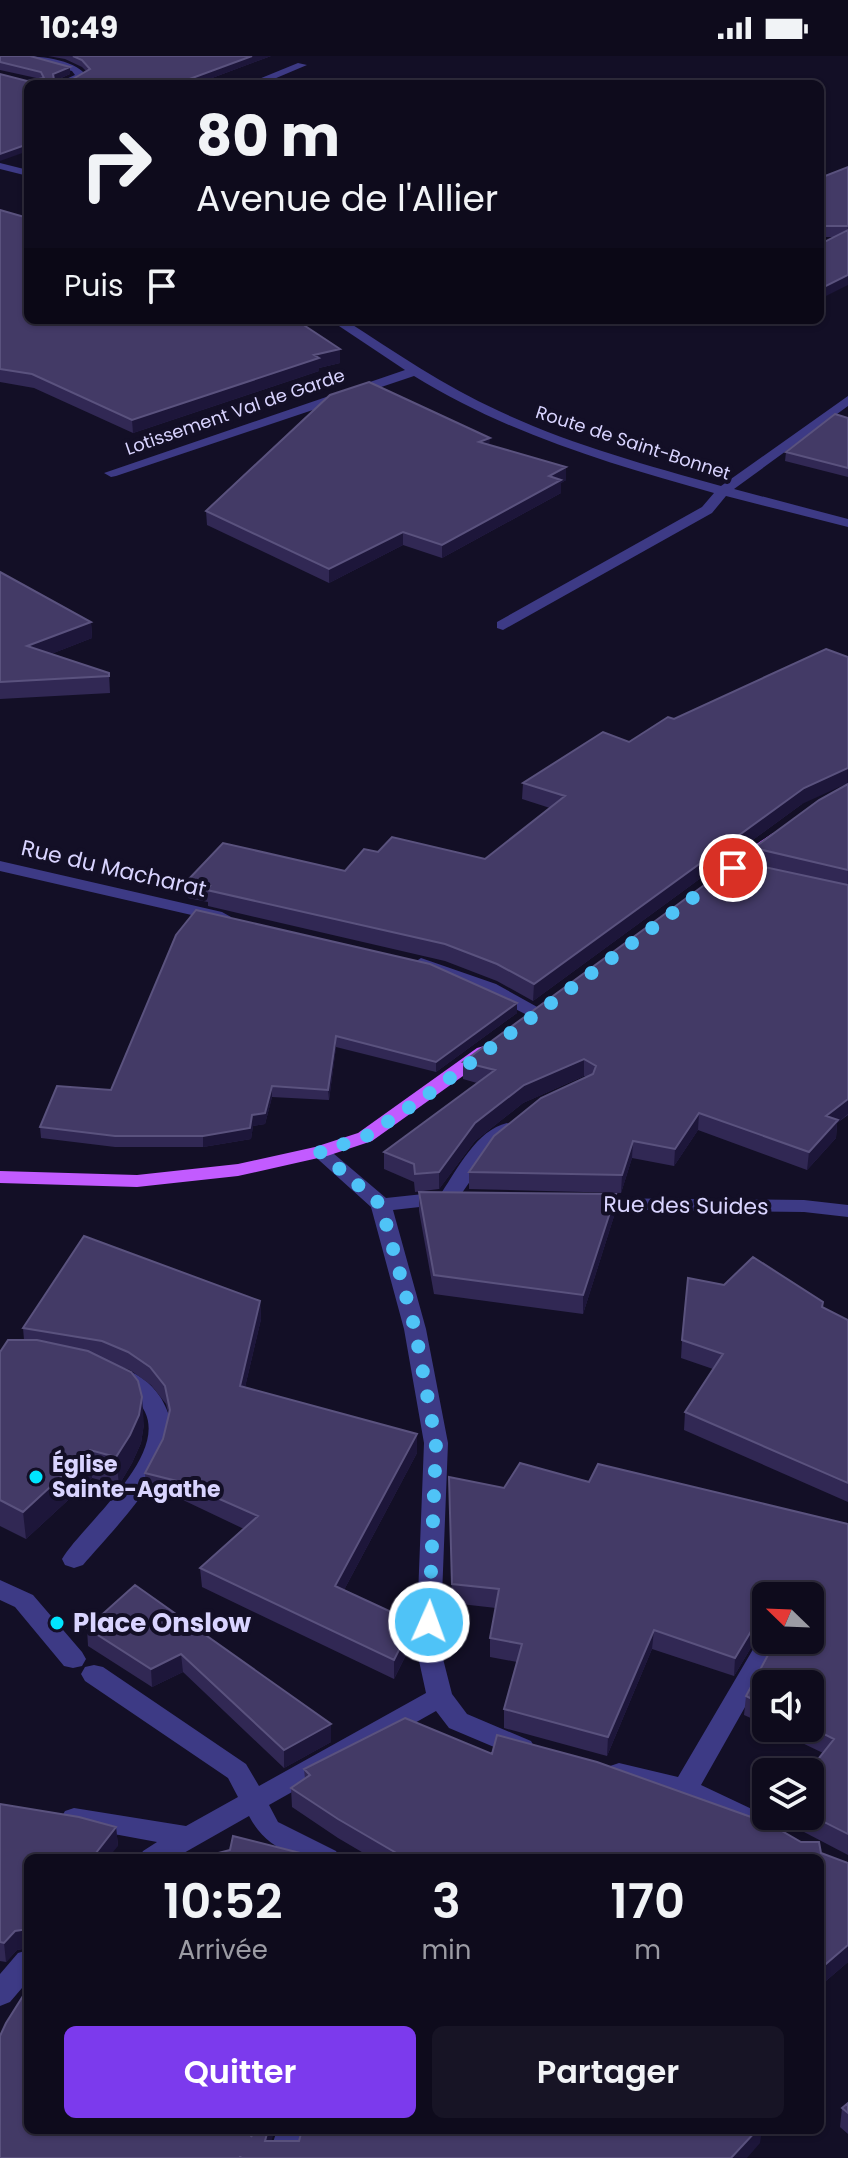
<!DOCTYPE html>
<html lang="fr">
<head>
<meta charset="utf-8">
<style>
	body { margin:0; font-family:Poppins,sans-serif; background:#171425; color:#f1f3f6; height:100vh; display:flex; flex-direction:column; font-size:30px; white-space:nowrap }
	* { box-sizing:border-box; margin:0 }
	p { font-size:26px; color:#9b9ba3 }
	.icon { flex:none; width:44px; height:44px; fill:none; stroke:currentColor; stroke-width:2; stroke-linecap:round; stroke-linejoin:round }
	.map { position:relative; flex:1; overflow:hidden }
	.drawer { position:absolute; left:24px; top:1798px; width:800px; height:280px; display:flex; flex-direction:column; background:#0e0b1c; border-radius:12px; box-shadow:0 2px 6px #0004,0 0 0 2px #2e2b3b }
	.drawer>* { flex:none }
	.hud { position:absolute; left:24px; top:24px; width:800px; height:244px; border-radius:12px; box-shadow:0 2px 6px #0004,0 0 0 2px #2e2b3b; background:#0e0b1c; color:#f1f3f6; overflow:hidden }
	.needle { width:52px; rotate:293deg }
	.fabs { position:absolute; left:752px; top:1526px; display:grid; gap:16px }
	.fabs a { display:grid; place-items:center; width:72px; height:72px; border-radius:12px; background:#0e0b1c; box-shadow:0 2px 6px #0004,0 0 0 2px #2e2b3b; font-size:40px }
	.pin { position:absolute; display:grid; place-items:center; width:68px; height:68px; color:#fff; margin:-34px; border:4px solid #fff; border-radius:50%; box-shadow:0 2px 8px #0007 }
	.me { position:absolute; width:88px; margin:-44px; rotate:2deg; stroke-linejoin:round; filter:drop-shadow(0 0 6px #0008) }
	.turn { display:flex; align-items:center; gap:28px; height:168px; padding:0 40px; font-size:36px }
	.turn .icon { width:104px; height:104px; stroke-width:2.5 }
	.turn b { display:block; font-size:56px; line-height:68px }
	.then { display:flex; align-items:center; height:76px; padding:0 40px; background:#0003; gap:16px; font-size:30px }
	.eta { display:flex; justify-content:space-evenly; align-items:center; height:136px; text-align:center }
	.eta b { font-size:48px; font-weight:600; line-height:56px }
	.cta { display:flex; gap:16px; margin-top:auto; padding:16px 40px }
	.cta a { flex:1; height:92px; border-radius:12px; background:#7c3aed; color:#fff; font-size:32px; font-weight:600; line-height:92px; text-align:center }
	.cta a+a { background:#171425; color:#f1f3f6 }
	.status { display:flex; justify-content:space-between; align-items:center; height:56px; padding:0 40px; background:#0e0b1c; direction:ltr }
	.status svg { height:22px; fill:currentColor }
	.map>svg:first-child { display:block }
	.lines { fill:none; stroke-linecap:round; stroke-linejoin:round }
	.minor { fill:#3d3a85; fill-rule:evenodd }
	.major { fill:#c25bff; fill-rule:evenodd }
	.wall { fill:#312854 }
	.shaded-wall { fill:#1d163a }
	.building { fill:#433a66; stroke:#5a527e; stroke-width:2 }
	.route { stroke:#4fc3f7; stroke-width:14; stroke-dasharray:0 25.2 }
	.poi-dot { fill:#00e5ff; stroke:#130f26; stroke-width:3 }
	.labels { text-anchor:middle; stroke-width:8; stroke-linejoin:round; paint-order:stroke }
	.far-street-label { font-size:18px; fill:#d9d4ff; stroke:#130f26 }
	.street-label { font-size:22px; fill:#d9d4ff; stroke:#130f26 }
	.poi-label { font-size:22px; font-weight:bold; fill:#d9d4ff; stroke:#130f26; text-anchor:start }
	.near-poi-label { font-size:26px; font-weight:bold; fill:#d9d4ff; stroke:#130f26; text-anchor:start }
</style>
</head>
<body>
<div class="status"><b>10:49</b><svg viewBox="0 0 49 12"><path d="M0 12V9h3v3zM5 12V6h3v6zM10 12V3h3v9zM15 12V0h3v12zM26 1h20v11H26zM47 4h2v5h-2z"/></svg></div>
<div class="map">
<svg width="848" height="2102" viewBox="0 0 848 2102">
	<rect width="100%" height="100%" fill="#130f26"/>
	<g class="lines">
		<!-- minor -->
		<path class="minor" d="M 16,0 C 38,0 73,2 87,20 L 70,28 L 55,28 L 75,19 L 72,15 Z
			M 298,7 L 307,9 L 262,28 L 247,28 Z
			M 0,107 L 28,114 L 28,120 L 0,113 Z
			M 330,264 L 345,264 C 395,296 444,330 499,355 C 569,388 646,409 721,430 L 848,340 L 848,350 L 734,433 L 848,463 L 848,471 L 726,440 L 712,457 L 503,574 L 497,572 L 497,566 L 702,451 L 714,437 C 610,408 506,377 414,320 L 116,420 L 111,421 L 104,417 L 405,314 Z
			M 0,805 L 222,856 L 231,861 L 222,866 L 0,815 Z
			M 421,902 L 496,928 L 548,957 L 545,961 L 531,961 L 482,936 L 414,912 L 412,908 Z
			M 507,1067 L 517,1073 L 491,1095 L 455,1147 L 393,1154 L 426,1273 L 448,1387 L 440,1591 L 452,1638 L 467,1658 L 531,1685 L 535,1692 L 531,1699 L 522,1702 L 513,1699 L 449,1672 L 436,1655 L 269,1749 L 278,1766 L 336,1795 L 340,1802 C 301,1802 269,1798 249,1760 L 175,1802 L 139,1802 L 143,1795 L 157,1786 L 65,1769 L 61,1762 L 65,1755 L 74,1752 L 186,1770 L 238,1741 L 228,1722 L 85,1625 L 81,1618 L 85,1611 L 94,1609 L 103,1611 L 246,1708 L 259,1730 L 426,1637 L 416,1591 L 424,1387 L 404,1273 L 371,1151 L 310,1096 L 320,1090 L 327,1092 L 386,1142 L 442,1136 C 458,1112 477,1074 507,1067 Z
			M 588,1142 L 804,1144 L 848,1149 L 848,1161 L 804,1156 L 581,1153 L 578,1148 Z
			M 117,1311 C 136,1316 150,1325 161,1342 C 167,1353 172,1363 171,1377 C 166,1422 111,1476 83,1509 L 74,1512 L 65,1509 L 62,1503 C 83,1468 167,1402 145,1356 C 134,1332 115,1333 106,1318 L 109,1313 Z
			M 0,1524 L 33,1539 L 82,1596 L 86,1603 L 82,1610 L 73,1612 L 64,1610 L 15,1551 L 0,1544 Z
			M 766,1576 L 766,1584 L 783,1584 L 701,1729 L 773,1763 L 777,1770 L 773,1777 L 764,1780 L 755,1777 L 679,1742 L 610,1724 L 606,1717 L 610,1710 L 619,1707 L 678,1721 L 762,1578 Z
			M 28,1894 L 28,1925 L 10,1946 L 0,1950 L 0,1918 L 18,1897 Z
			M 277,2074 L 307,2074 L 298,2102 L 268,2102 Z"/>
		<!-- major -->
		<path class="major" d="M 773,777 L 779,778 L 782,782 L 779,786 L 724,826 L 712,826 L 709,822 L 712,818 Z
			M 484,990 L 491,992 L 494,996 L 491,1000 L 372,1085 L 327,1100 L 238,1120 L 137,1131 L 0,1127 L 0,1115 L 137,1119 L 238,1108 L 315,1091 L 358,1077 L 477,992 Z"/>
	</g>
	<!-- wall -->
	<path class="wall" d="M 0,0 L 70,18 L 57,24 L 71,24 L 86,15 L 82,11 L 65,3 L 48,0 L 271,0 L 196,28 L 28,28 L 27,25 L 41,23 L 0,14 Z
		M 848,111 L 848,229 L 835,181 L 820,181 L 820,122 Z
		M 0,154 L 28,264 L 340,293 L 340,307 L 319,312 L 319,315 L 133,377 L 34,332 L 0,326 Z
		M 848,362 L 848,421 L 785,405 L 786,396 Z
		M 490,389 L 566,411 L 566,424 L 561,427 L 561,437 L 442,502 L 403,489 L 329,527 L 207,469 L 206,455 Z
		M 0,516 L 91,566 L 92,582 L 51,598 L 109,617 L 110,637 L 0,643 Z
		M 523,727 L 802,748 L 533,945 L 497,925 L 445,905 L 208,850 L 208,846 L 188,842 L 187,825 L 345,815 L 378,796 L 485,803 L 550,752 L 522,743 Z
		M 848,728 L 848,1059 L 837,1067 L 836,1082 L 807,1114 L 698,1074 L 674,1110 L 632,1102 L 621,1137 L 469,1133 L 469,1116 L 586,1021 L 584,1020 L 523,1047 L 475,1085 L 439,1133 L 415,1136 L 414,1126 L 384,1113 L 384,1096 L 477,1027 L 463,1023 L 463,1006 L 753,808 L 754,792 Z
		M 176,879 L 517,957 L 436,1016 L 336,991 L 329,1044 L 272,1041 L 265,1068 L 253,1070 L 251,1083 L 203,1091 L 115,1091 L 41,1082 L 40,1071 L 111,1034 Z
		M 419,1136 L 616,1138 L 615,1157 L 583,1258 L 434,1238 L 419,1155 Z
		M 260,1245 L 261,1263 L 245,1331 L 417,1378 L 417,1397 L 344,1534 L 413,1566 L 413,1585 L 394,1623 L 202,1531 L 200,1512 L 244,1473 L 183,1444 L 146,1435 L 145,1417 L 163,1383 L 169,1360 L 166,1348 L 151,1329 L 130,1314 L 116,1309 L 144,1368 L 141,1387 L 132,1407 L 119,1429 L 92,1422 L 26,1483 L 0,1470 L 0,1296 L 24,1284 L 23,1272 Z
		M 823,1252 L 848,1264 L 848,1446 L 684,1374 L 685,1356 L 713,1313 L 681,1302 L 682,1284 Z
		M 449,1421 L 504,1432 L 589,1426 L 848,1468 L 848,1799 L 783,1765 L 783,1760 L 810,1760 L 810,1716 L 823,1697 L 771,1672 L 810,1672 L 766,1628 L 766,1669 L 744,1659 L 746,1640 L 810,1584 L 766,1540 L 761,1575 L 734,1620 L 652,1593 L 607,1700 L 504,1672 L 504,1653 L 517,1606 L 490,1601 L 490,1582 L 496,1552 L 452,1547 Z
		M 135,1529 L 331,1668 L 331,1686 L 284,1712 L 183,1616 L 152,1631 L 88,1590 L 87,1572 Z
		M 492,1698 L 821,1797 L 848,1906 L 820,1930 L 820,1802 L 372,1802 L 338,1782 L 292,1751 L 291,1732 L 305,1723 L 304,1713 Z
		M 0,1748 L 116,1771 L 118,1790 L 28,1802 L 28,1892 L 17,1894 L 6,1906 L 0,1905 Z
		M 848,2047 L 848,2078 L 840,2071 L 842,2052 Z"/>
	<!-- shaded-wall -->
	<path class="shaded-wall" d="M 252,0 L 271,0 L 196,28 L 176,28 Z
		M 70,11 L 70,18 L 54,25 L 53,18 Z
		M 28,88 L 28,95 L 0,105 L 0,98 Z
		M 848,219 L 848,229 L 820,243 L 820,233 Z
		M 340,293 L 340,307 L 319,312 L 319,315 L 133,377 L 132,364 L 314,299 Z
		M 490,382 L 489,395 L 479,386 Z
		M 566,411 L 566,424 L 561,427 L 561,437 L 442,502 L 442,489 Z
		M 403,476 L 403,489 L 329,527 L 329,513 Z
		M 91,566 L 92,582 L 28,607 L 27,590 Z
		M 848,712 L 848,727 L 802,748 L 533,945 L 534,928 L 804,732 Z
		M 517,947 L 517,957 L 436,1016 L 436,1006 Z
		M 336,980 L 336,991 L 329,1044 L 328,1034 Z
		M 584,1003 L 584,1020 L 523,1047 L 475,1085 L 439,1133 L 439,1116 L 475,1067 L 524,1029 Z
		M 272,1030 L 272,1041 L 265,1068 L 253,1070 L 251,1083 L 203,1091 L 203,1080 L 252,1059 Z
		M 848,1043 L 848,1058 L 837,1067 L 836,1082 L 807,1114 L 809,1096 L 826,1060 Z
		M 699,1057 L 698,1074 L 674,1110 L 675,1093 Z
		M 633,1085 L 632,1102 L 621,1137 L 622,1119 Z
		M 616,1138 L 615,1157 L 583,1258 L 583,1239 Z
		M 260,1245 L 261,1263 L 241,1348 L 240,1330 Z
		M 142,1341 L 144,1368 L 141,1387 L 132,1407 L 119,1429 L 116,1401 Z
		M 417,1378 L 417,1397 L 336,1549 L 335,1530 Z
		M 90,1394 L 92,1422 L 26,1483 L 23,1456 Z
		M 766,1555 L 766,1573 L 761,1575 L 734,1620 L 735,1602 L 762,1557 Z
		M 413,1566 L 413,1585 L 394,1623 L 394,1604 Z
		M 654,1574 L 652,1593 L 607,1700 L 608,1681 Z
		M 181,1598 L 183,1616 L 152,1631 L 151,1613 Z
		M 331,1668 L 331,1686 L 284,1712 L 284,1694 Z
		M 116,1771 L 118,1790 L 108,1802 L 92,1802 Z
		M 28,1873 L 28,1892 L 17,1894 L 6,1906 L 4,1887 L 15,1875 Z
		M 848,1889 L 848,1906 L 820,1930 L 820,1913 Z
		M 268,2074 L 275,2074 L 266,2102 L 265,2085 Z
		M 757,2074 L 762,2074 L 760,2087 L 747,2102 L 731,2102 Z"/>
	<!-- building -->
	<path class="building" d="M 0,0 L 30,0 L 70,11 L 53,18 L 54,24 L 71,24 L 90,13 L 82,4 L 73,0 L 252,0 L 176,28 L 28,28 L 28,88 L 0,98 L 0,18 L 27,25 L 44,22 L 41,16 L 0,6 Z
		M 421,23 L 442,28 L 408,28 Z
		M 848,111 L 848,170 L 820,170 L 820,122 Z
		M 0,154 L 28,162 L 28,264 L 296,264 L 340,293 L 314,299 L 319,302 L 132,364 L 32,318 L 0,313 Z
		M 848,174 L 848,219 L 820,233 L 820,188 Z
		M 369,326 L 490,382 L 479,386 L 566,411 L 549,420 L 561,424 L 442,489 L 403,476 L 329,513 L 206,455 L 330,339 Z
		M 835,358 L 848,362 L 848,412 L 786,396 Z
		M 0,516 L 91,566 L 27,590 L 109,617 L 109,620 L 0,626 Z
		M 826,593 L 848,601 L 848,712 L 804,732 L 534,928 L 497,908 L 445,888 L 207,834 L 210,830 L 187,825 L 223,787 L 345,815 L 364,793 L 378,796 L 392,781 L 485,803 L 565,740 L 523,727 L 603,676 L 629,686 L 668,661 L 674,663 Z
		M 848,728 L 848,814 L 754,792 L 819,744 Z
		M 737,805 L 848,829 L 848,1043 L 826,1060 L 838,1064 L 809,1096 L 699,1057 L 675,1093 L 633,1085 L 622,1119 L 469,1116 L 494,1080 L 541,1042 L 593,1018 L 596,1010 L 584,1003 L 524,1029 L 475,1067 L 439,1116 L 415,1118 L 414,1108 L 384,1096 L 495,1014 L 463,1006 Z
		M 196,854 L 430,908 L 517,947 L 436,1006 L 336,980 L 328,1034 L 272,1030 L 265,1057 L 252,1059 L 250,1072 L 203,1080 L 115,1080 L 40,1071 L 57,1030 L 111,1034 L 176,879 Z
		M 419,1136 L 616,1138 L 583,1239 L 434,1219 Z
		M 84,1180 L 260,1245 L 240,1330 L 417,1378 L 335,1530 L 413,1566 L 394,1604 L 200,1512 L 258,1460 L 181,1426 L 145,1417 L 163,1383 L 170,1354 L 165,1330 L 150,1311 L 128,1296 L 102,1285 L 23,1272 Z
		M 753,1201 L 823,1246 L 822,1251 L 848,1264 L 848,1427 L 685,1356 L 723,1298 L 682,1284 L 688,1222 L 724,1229 Z
		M 8,1284 L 37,1284 L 88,1295 L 131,1316 L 138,1325 L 142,1341 L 139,1359 L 130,1379 L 116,1401 L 90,1394 L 23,1456 L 0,1444 L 0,1296 Z
		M 520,1407 L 589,1426 L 598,1408 L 848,1468 L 848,1778 L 810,1759 L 810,1716 L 808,1716 L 834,1683 L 810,1671 L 810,1628 L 766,1628 L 766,1650 L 746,1640 L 776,1584 L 810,1584 L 810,1540 L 766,1540 L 766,1555 L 762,1557 L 735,1602 L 654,1574 L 608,1681 L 504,1653 L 522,1588 L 490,1582 L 499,1533 L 452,1528 L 449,1421 L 504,1432 Z
		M 135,1529 L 331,1668 L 284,1694 L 181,1598 L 151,1613 L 87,1572 Z
		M 405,1662 L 492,1698 L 497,1679 L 597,1706 L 768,1767 L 801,1786 L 819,1786 L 821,1797 L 848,1807 L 848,1889 L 820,1913 L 820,1802 L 405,1802 L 338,1763 L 291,1732 L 310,1719 L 304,1713 Z
		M 0,1748 L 79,1761 L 116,1771 L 92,1802 L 28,1802 L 28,1881 L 28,1873 L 15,1875 L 4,1887 L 0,1886 Z
		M 233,1780 L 320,1802 L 199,1802 L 230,1794 Z
		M 28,1932 L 28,2074 L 253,2074 L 251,2081 L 256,2074 L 268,2074 L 265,2085 L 299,2085 L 302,2074 L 757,2074 L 731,2102 L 242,2102 L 240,2101 L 239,2102 L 0,2102 L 0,1980 L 6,1967 Z
		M 848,2047 L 848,2057 L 842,2052 Z"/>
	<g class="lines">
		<!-- route -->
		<path class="route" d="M 429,1566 L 436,1387 L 415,1273 L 381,1149 L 320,1096 L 365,1081 L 423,1042 L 733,812"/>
	</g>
	<!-- markers -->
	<g class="poi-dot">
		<circle cx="36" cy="1421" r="8"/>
		<circle cx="57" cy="1567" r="8"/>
	</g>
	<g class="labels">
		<!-- far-street labels -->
		<g class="far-street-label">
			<text transform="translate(235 356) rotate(-19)" y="6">Lotissement Val de Garde</text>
			<text transform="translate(633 387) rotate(18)" y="6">Route de Saint-Bonnet</text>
		</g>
		<!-- street labels -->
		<g class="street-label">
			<text transform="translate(114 812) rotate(13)" y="8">Rue du Macharat</text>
			<text transform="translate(686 1149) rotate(1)" y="8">Rue des Suides</text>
		</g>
		<!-- poi labels -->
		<g class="poi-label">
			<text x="52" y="1416">Église<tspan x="52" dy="25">Sainte-Agathe</tspan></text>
		</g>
		<!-- near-poi labels -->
		<g class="near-poi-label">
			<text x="73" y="1576">Place Onslow</text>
		</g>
	</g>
</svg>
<div class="fabs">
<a><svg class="needle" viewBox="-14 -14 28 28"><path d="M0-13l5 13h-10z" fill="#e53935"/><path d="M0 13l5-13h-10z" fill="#9b9ba3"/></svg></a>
<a><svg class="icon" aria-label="sound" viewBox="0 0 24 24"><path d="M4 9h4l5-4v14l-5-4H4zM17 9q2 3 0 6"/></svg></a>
<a><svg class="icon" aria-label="layers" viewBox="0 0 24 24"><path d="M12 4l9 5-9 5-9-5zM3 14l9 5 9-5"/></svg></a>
</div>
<div class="pin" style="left:733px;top:812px;background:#d93025"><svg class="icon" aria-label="arrive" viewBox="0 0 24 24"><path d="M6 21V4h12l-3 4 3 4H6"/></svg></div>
<svg class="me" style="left:429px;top:1566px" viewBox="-20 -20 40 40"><circle r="17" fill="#4fc3f7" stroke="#fff" stroke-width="3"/><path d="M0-11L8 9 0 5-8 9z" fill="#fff"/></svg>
<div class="hud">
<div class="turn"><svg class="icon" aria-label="right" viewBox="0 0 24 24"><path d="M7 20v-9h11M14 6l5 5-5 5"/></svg><div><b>80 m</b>Avenue de l'Allier</div></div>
<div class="then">Puis<svg class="icon" aria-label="arrive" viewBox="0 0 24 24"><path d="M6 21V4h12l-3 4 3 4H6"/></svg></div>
</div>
<section class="drawer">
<div class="eta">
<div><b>10:52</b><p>Arrivée</p></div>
<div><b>3</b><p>min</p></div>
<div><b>170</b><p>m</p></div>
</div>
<div class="cta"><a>Quitter</a><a>Partager</a></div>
</section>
</div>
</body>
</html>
